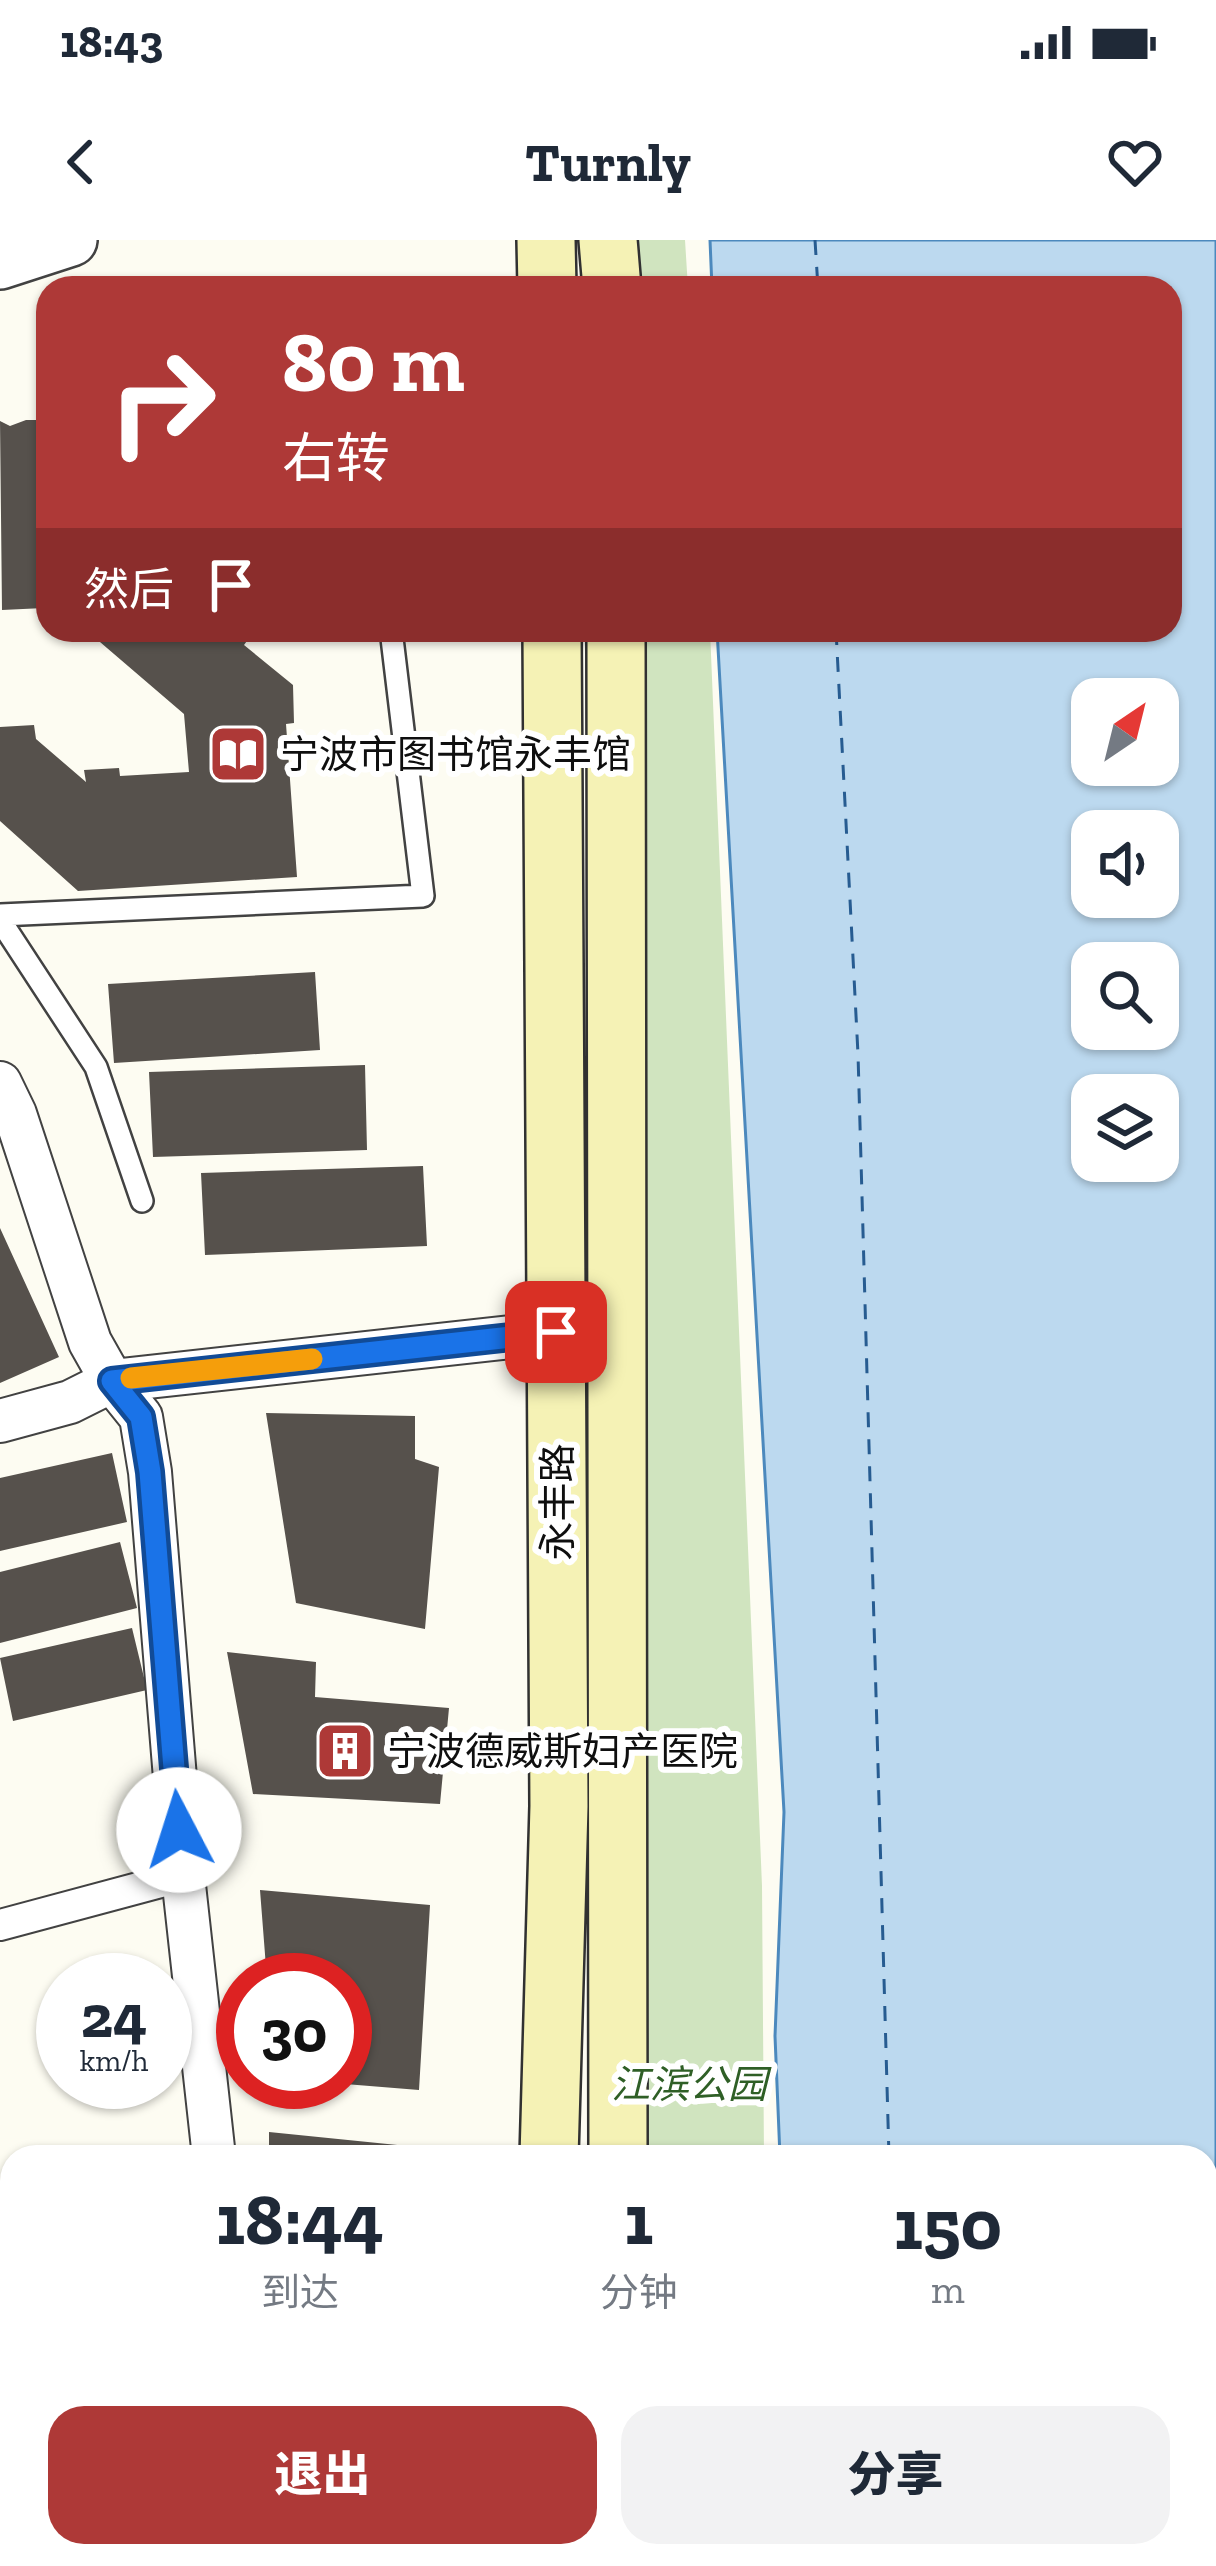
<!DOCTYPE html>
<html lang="zh">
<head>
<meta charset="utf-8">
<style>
	body { margin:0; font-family:"Zilla Slab","Noto Sans SC",serif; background:#f2f2f3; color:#1f2937; height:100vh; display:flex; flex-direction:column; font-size:45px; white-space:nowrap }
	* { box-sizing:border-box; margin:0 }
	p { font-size:39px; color:#747a83 }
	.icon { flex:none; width:66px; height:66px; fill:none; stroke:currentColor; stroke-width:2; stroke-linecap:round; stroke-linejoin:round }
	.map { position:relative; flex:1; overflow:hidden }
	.drawer { position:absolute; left:0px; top:1905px; width:1218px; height:423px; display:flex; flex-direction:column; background:#fff; border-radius:36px 36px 0 0; box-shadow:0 3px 9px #0004 }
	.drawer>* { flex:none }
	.hud { position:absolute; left:36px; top:36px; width:1146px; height:366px; border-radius:36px; box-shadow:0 3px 9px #0004; background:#ae3937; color:#fff; overflow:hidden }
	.needle { width:78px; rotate:35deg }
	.buttons { position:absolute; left:1071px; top:438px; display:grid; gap:24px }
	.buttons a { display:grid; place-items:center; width:108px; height:108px; border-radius:24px; background:#fff; box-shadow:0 3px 9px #0004; font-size:60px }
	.speed { position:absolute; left:36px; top:1713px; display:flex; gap:24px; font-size:60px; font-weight:700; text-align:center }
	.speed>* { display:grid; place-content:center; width:156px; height:156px; border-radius:50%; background:#fff; box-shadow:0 3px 9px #0004; line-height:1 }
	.speed small { font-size:30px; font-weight:400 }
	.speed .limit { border:18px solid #d22; background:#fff; color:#111 }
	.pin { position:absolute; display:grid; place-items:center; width:102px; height:102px; color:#fff; margin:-51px; border-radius:24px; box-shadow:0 6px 18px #0006 }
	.me { position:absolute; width:132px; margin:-66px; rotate:355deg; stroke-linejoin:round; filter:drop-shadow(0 0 9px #0008) }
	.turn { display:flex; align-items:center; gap:42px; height:252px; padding:0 48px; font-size:54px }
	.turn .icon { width:156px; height:156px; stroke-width:2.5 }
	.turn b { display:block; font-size:84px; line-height:102px }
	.then { display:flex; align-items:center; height:114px; padding:0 48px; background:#0003; gap:24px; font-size:45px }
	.eta { display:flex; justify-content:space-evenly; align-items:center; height:204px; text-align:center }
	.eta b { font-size:72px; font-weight:800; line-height:84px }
	.cta { display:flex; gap:24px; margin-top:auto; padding:24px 48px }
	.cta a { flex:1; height:138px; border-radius:36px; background:#ae3937; color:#fff; font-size:48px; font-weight:800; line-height:138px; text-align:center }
	.cta a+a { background:#f2f2f3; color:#1f2937 }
	.status { display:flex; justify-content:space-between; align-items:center; height:84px; padding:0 60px; background:#fff; direction:ltr }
	.status svg { height:33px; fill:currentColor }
	header { display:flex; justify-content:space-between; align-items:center; height:156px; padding:0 48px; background:#fff; font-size:54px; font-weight:800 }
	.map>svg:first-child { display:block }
	.green { fill:#d0e4bf }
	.water { fill:#bcd9ef; stroke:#4c89bd; stroke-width:3; fill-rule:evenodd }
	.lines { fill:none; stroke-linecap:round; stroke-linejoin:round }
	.ferry { stroke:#275c91; stroke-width:3; stroke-dasharray:15 12; stroke-linecap:butt }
	.building { fill:#56514c }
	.service-casing { stroke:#424242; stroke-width:26 }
	.pedestrian-casing { stroke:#424242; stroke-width:34 }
	.minor-casing { stroke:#424242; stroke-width:46 }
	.tertiary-casing { stroke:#424242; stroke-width:56 }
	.secondary-casing { stroke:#313131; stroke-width:62 }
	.service { stroke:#fff; stroke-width:21 }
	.pedestrian { stroke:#fff; stroke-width:30 }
	.minor { stroke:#fff; stroke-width:42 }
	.tertiary { stroke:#fff; stroke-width:51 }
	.secondary { stroke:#f5f2b5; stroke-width:57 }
	.route-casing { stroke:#114b97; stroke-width:30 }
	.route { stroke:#1a73e8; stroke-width:21 }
	.slow { stroke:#f59e0b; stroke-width:21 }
	.labels { text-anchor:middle; stroke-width:12; stroke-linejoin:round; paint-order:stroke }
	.poi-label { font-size:39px; fill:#0f0f0f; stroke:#fff; text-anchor:start }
	.street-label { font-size:39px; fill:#0f0f0f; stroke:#fff }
	.park-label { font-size:39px; font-style:italic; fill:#2f5f26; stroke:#fff }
</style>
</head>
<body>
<div class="status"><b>18:43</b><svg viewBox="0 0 49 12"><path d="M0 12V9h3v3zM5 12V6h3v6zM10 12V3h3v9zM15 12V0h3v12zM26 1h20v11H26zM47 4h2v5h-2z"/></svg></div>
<header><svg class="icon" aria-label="back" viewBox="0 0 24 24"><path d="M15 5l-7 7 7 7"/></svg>Turnly<svg class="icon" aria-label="heart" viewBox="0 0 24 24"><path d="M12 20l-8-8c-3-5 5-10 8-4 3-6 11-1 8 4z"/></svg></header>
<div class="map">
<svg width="1216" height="2326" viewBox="0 0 1216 2326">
	<rect width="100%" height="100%" fill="#fdfcf2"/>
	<!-- green -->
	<path class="green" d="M 601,0 L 685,0 L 688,48 L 603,48 Z
		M 612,390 L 710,390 L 762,1646 L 764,1917 L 616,1917 Z
		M 12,2263 L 12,2316 L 134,2316 L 133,2326 L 0,2326 L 0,2264 Z
		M 555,2316 L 768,2316 L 768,2326 L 553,2326 Z"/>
	<!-- water -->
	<path class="water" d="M 710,0 L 1216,0 L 1216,2326 L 790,2326 L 789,2316 L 1206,2316 L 1206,1917 L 780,1917 L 775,1796 L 784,1572 L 717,390 L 1170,390 L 1170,48 L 712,48 ZM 1092,459 L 1158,459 L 1158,525 L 1092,525 ZM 1092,591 L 1158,591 L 1158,657 L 1092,657 ZM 1092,723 L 1158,723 L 1158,789 L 1092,789 ZM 1092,855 L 1158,855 L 1158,921 L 1092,921 Z"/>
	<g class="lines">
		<!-- ferry -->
		<path class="ferry" d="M 815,0 L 818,48
			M 836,390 L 858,814 L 889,1917
			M 902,2316 L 902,2326"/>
	</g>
	<!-- building -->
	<path class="building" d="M 26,180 L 48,180 L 48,361 L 44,360 L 44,368 L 2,370 L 0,181 L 10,186 Z
		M 86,390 L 255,390 L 244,405 L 293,445 L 294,483 L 286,484 L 297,637 L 78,651 L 0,581 L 0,487 L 34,485 L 36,499 L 86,542 L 84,530 L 119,528 L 120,536 L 189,532 L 184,474 Z
		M 315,732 L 320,810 L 114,823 L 108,744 Z
		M 365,825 L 367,910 L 153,917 L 149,832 Z
		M 423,926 L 427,1006 L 205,1015 L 201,933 Z
		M 0,988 L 59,1117 L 0,1143 Z
		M 266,1173 L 415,1176 L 415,1219 L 439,1227 L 425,1389 L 296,1363 Z
		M 112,1213 L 127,1282 L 0,1311 L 0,1238 Z
		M 120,1302 L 137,1368 L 0,1403 L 0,1332 Z
		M 132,1388 L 147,1450 L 13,1481 L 0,1418 Z
		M 227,1412 L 316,1422 L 315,1457 L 449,1468 L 440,1564 L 253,1554 Z
		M 260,1650 L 430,1665 L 419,1850 L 345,1844 L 345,1740 L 267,1740 Z
		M 269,1892 L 417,1907 L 416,1917 L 269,1917 Z
		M 0,2009 L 12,2019 L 12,2043 L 0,2057 Z
		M 167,2316 L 269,2316 L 329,2323 L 166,2326 Z"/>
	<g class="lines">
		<defs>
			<path id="service" d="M 0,675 L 423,656 L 391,390
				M 0,680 L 96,827 L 142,961"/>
			<path id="pedestrian" d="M 0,1685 L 183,1636
				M 0,2138 L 12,2153
				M 0,2247 L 12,2245"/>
			<path id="minor" d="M 0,843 L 15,874 L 90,1102 L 112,1141 L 141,1177 L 150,1232 L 183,1636 L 214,1917
				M 0,1181 L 70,1162 L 112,1141 L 556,1092
				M 146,2326 L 148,2316"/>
			<path id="tertiary" d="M 0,23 L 71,0"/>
			<path id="secondary" d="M 546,0 L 547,48
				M 608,0 L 612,48
				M 616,390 L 618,1917
				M 549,1917 L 559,1566 L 552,390
				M 483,2326 L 485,2316
				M 542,2326 L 544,2316"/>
		</defs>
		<!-- service casing -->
		<use href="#service" class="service-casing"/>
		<!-- pedestrian casing -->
		<use href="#pedestrian" class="pedestrian-casing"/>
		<!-- minor casing -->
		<use href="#minor" class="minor-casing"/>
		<!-- tertiary casing -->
		<use href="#tertiary" class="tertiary-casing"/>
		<!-- secondary casing -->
		<use href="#secondary" class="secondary-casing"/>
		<!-- service -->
		<use href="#service" class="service"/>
		<!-- pedestrian -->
		<use href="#pedestrian" class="pedestrian"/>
		<!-- minor -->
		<use href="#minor" class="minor"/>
		<!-- tertiary -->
		<use href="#tertiary" class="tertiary"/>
		<!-- secondary -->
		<use href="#secondary" class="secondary"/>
	</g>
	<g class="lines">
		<defs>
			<path id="route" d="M 179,1590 L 150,1232 L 141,1177 L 112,1141 L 556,1092"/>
		</defs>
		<!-- route casing -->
		<use href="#route" class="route-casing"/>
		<!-- route -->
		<use href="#route" class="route"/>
		<!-- slow -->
		<path class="slow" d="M 131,1138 L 312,1119"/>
	</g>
	<!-- icons -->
	<defs>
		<symbol id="library-square" viewBox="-11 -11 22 22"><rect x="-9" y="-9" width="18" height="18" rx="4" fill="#ae3937" stroke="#fff"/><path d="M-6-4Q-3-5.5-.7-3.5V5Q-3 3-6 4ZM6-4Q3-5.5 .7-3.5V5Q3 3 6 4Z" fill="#fff"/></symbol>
		<symbol id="building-square" viewBox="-11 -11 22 22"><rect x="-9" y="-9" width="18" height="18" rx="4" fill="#ae3937" stroke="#fff"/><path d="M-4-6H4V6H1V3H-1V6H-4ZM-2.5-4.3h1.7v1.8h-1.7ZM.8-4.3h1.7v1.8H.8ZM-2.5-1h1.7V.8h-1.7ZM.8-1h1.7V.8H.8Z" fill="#fff"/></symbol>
	</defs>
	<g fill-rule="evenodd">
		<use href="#library-square" x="205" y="481" width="66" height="66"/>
		<use href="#building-square" x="312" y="1478" width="66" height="66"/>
	</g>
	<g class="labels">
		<!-- poi labels -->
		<g class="poi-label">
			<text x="280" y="528">宁波市图书馆永丰馆</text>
			<text x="387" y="1525">宁波德威斯妇产医院</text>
		</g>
		<!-- street labels -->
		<g class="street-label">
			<text transform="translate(557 1262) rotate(-90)" y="14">永丰路</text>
		</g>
		<!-- park labels -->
		<g class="park-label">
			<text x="689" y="1858">江滨公园</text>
		</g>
	</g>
</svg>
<div class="buttons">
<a><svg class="needle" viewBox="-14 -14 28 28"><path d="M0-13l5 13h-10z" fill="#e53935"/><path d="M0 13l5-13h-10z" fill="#747a83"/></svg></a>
<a><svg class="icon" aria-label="sound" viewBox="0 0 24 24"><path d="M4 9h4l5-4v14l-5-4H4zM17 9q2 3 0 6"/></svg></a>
<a><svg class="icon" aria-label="search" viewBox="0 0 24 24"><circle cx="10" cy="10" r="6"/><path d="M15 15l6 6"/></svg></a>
<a><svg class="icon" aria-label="layers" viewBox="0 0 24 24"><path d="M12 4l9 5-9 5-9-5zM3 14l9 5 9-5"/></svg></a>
</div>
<div class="speed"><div>24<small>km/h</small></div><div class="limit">30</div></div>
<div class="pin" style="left:556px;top:1092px;background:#d93025"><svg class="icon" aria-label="arrive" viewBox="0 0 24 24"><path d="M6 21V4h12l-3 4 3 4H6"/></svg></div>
<svg class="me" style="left:179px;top:1590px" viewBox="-20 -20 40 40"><circle r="19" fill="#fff"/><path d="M0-13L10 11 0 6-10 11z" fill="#1a73e8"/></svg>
<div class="hud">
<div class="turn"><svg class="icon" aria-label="right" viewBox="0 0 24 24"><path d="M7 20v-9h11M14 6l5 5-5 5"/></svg><div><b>80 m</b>右转</div></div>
<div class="then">然后<svg class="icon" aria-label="arrive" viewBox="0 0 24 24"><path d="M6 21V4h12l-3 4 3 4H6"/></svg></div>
</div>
<section class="drawer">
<div class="eta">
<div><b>18:44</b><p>到达</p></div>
<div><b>1</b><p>分钟</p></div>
<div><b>150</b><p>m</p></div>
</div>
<div class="cta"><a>退出</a><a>分享</a></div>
</section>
</div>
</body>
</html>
